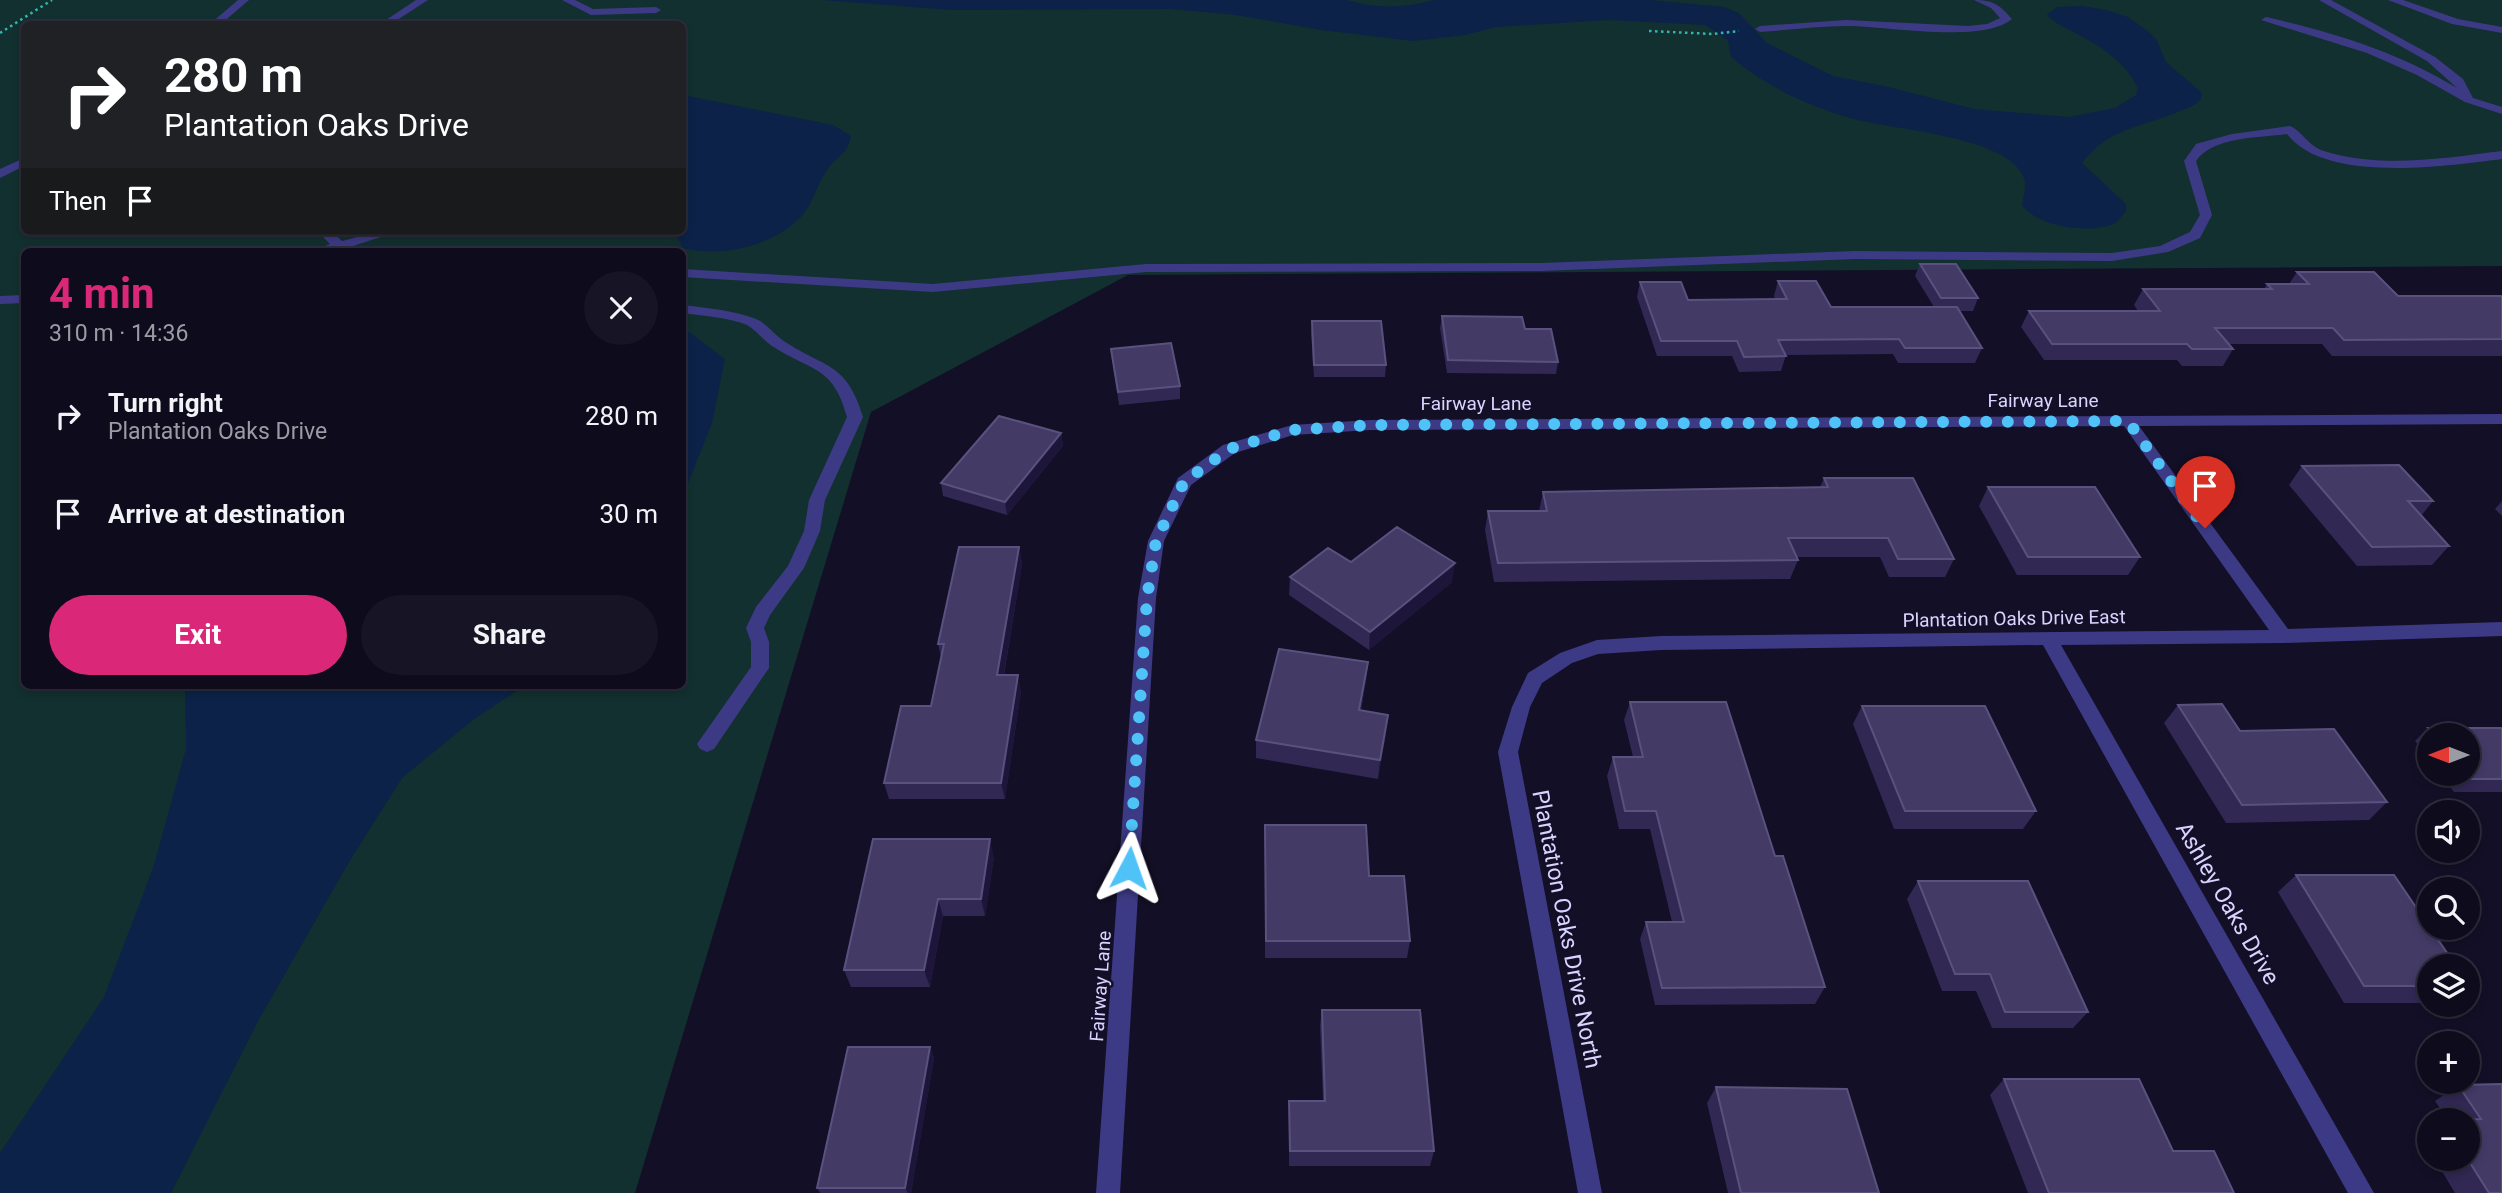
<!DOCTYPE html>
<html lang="en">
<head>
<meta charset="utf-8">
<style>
	body { margin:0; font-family:Roboto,sans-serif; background:#171425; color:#f1f3f6; height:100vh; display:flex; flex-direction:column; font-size:26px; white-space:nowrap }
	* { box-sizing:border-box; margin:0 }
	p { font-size:23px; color:#9b9ba3 }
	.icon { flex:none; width:38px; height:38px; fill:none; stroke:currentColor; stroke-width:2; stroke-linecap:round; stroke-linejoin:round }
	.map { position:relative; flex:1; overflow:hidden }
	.panel { position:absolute; left:21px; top:248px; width:665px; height:441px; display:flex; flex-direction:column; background:#0e0b1c; border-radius:10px; box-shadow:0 4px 10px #0003,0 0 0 2px #2e2b3b }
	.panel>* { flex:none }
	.banner { position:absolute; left:21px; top:21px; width:665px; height:214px; border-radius:10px; box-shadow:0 4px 10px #0003,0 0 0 2px #2e2b3b; background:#202124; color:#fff; overflow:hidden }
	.needle { width:46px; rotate:270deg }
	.controls { position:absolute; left:2417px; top:723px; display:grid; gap:14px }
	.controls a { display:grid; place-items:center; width:63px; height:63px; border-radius:50%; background:#0e0b1c; box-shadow:0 4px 10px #0003,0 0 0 2px #2e2b3b; font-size:35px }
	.pin { position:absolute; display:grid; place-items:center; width:60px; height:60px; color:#fff; margin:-72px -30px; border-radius:50% 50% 50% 0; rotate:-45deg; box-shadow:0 0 7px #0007 }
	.pin .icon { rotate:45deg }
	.me { position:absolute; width:77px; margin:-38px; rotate:4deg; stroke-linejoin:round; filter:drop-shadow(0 0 5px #0008) }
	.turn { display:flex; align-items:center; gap:24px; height:147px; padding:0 28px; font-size:32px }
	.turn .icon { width:91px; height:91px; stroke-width:2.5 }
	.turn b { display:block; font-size:49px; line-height:60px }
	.then { display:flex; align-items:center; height:66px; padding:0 28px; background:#0003; gap:14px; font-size:26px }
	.round { display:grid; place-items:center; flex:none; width:74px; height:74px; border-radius:37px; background:#171425 }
	.summary { display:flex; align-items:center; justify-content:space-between; height:119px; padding:0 28px }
	h1 { font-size:42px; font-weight:700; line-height:52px; color:#db2777 }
	.action { display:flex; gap:14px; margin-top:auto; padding:14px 28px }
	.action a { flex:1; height:80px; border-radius:42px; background:#db2777; color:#fff; font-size:28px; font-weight:700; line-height:80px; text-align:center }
	.action a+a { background:#171425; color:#f1f3f6 }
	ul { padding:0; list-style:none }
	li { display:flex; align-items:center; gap:21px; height:98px; padding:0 28px }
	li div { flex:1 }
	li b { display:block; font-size:26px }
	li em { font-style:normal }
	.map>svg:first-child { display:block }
	.green { fill:#12302f; fill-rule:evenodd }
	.water { fill:#0c2248 }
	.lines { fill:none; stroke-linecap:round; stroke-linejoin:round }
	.path { stroke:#2fb8b0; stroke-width:2.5; stroke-dasharray:2.5 3.5; stroke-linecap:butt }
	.minor { fill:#3d3a85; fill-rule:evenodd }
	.wall { fill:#312854 }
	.shaded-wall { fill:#1d163a }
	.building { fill:#433a66; stroke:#5a527e; stroke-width:2 }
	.route { stroke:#4fc3f7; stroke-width:12; stroke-dasharray:0 21.6 }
	.labels { text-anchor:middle; stroke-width:5; stroke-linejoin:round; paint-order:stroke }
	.street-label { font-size:19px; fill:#d9d4ff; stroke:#130f26 }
	.near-street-label { font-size:23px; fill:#d9d4ff; stroke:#130f26 }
</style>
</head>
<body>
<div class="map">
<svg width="2502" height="1193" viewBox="0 0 2502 1193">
	<rect width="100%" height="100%" fill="#130f26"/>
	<!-- green -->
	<path class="green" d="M 0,0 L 2502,0 L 2502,266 L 1128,275 L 871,412 L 635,1193 L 0,1193 ZM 24,24 L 682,24 L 682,231 L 24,231 ZM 24,252 L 682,252 L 682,686 L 24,686 Z"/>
	<!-- water -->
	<path class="water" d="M 822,0 L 1347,0 C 1378,9 1404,8 1434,0 L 1651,0 L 1725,7 L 1740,14 L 1767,43 L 1833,76 L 1889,87 L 1974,109 L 2068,117 L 2115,108 L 2136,95 L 2138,88 C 2126,63 2100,45 2075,33 C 2065,27 2055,24 2047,15 L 2057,7 L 2082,6 L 2107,10 L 2128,17 L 2149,32 L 2157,41 L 2166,62 L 2202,93 L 2201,99 C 2195,106 2187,108 2178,112 C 2139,128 2108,128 2082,163 L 2126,204 L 2126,211 C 2123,214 2119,220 2115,223 C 2092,235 2037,227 2022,205 C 2023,197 2027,187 2024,178 C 2008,135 1890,130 1850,118 C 1806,105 1767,87 1731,57 L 1728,40 L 1705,25 L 1609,20 L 1496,27 L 1465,35 L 1413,41 L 1321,30 L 1236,15 L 1169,9 L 951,10 Z
		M 683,95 L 833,125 L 851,136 C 847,155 841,152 830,166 C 820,178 815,196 807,209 C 784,244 721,259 683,248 L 674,231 L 682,231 L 683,173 L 688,160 L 683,139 Z
		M 683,331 L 689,332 L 725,359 L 712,423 L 683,496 Z
		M 185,686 L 524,686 L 473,720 L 402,778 L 349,862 L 257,1023 L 171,1193 L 0,1193 L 0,1153 L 104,997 L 153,868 L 186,749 Z"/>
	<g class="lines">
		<!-- path -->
		<path class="path" d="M 1649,31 L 1713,34 L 1739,31
			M 0,33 L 52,0"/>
		<!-- minor -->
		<path class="minor" d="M 238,0 L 249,0 L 221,24 L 210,24 Z
			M 416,0 L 428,0 L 391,24 L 380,24 Z
			M 562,0 L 575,0 L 593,9 L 656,7 L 661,10 L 656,13 L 591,15 Z
			M 1974,0 C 1993,0 2000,5 2012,19 C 1982,44 1887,26 1847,26 C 1818,26 1789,30 1760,32 L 1755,29 L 1760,26 L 1846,20 L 1968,26 L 1987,24 L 2000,18 L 1991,8 Z
			M 2319,0 L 2331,0 L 2435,57 L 2463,79 L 2473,98 L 2502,107 L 2502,114 L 2465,102 L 2417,75 L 2367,53 L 2261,20 L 2266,17 C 2333,32 2398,52 2457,88 L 2427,61 Z
			M 2388,0 L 2403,0 L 2458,19 L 2502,27 L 2502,33 L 2452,24 Z
			M 2290,126 C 2302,131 2308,146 2324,151 C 2379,169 2446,158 2502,151 L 2502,159 C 2447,166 2325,184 2287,134 C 2259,138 2214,136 2196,161 L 2212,215 L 2200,238 L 2168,252 L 2112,261 L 1855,259 L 1541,271 L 1146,272 L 933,292 L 682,277 L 682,269 L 933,284 L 1146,264 L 1541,263 L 1855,251 L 2112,253 L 2160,246 L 2190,232 L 2200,215 L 2184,161 L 2196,144 L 2232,134 Z
			M 24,158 L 24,166 L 0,178 L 0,169 Z
			M 317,231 L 331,231 L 342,241 L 377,232 L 384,236 L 350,247 L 354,252 L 310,252 L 330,244 Z
			M 24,295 L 24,303 L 0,304 L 0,296 Z
			M 682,305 C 707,308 733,310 756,319 C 766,323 773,333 781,339 C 824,369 846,360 863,417 L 825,500 L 820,531 L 804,568 L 770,615 L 764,628 L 769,642 L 769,668 L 714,749 L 707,752 L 700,749 L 697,744 L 751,667 L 751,642 L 746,628 L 756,607 L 788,566 L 804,531 L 809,500 L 847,417 C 833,365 812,372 772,346 C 763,340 756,330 747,325 C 727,317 704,316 682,313 Z
			M 2502,414 L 2502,424 L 2139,426 L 2288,629 L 2502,622 L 2502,636 L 2283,643 L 2061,645 L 2374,1193 L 2348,1193 L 2043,645 L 1661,650 L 1598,654 L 1572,663 L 1542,683 L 1530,707 L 1518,752 L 1602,1193 L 1578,1193 L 1498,752 L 1512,707 L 1528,673 L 1560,653 L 1597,640 L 1661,636 L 2269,630 L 2124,426 L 1370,430 L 1293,435 L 1235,453 L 1191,485 L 1164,541 L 1156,598 L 1120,1193 L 1096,1193 L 1138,598 L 1148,541 L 1178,478 L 1223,445 L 1292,425 L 1370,420 Z"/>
	</g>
	<!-- wall -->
	<path class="wall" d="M 1920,264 L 1978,298 L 1973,311 L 1959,311 L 1982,348 L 1975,363 L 1898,363 L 1893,354 L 1786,355 L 1781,371 L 1739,372 L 1732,356 L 1657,356 L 1637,297 L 1640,282 L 1688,300 L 1775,299 L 1774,296 L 1778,281 L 1831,307 L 1934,307 L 1915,276 Z
		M 2297,272 L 2398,296 L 2502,296 L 2502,356 L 2332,356 L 2322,344 L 2229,344 L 2233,349 L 2223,366 L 2182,366 L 2177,360 L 2044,360 L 2021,327 L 2029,311 L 2138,311 L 2134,305 L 2143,289 L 2264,289 L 2267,284 L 2289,284 Z
		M 1442,316 L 1525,329 L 1558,362 L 1556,374 L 1447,373 L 1440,328 Z
		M 1312,321 L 1386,365 L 1385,377 L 1314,377 L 1311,333 Z
		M 1111,349 L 1180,386 L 1180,399 L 1119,405 Z
		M 1061,433 L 1063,446 L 1007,515 L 943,496 L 941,483 Z
		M 2302,466 L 2433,501 L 2421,516 L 2449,546 L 2432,565 L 2357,566 L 2289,485 Z
		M 1824,478 L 1954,559 L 1945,577 L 1889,577 L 1880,557 L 1796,557 L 1798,560 L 1790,579 L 1494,582 L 1485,530 L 1488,511 L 1539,511 L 1543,492 L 1820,487 Z
		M 1988,487 L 2140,557 L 2128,575 L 2017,575 L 1979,506 Z
		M 2502,501 L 2502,516 L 2495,509 Z
		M 1019,547 L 1022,564 L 1004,675 L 1021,691 L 1005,799 L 889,799 L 884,783 L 931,706 L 941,657 L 938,644 Z
		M 1351,562 L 1452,582 L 1369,650 L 1289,595 L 1290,577 Z
		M 1368,662 L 1366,681 L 1361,711 L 1386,733 L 1378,779 L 1256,758 L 1256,740 Z
		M 1630,702 L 1775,856 L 1825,987 L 1815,1004 L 1655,1005 L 1640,939 L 1646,922 L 1672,922 L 1650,829 L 1619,829 L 1607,776 L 1613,757 L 1633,757 L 1624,720 Z
		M 2178,705 L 2240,731 L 2387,802 L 2369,820 L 2226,823 L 2164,723 Z
		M 1862,706 L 2036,811 L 2023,829 L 1894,829 L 1853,724 Z
		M 2428,728 L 2502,728 L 2502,792 L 2454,792 L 2440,774 L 2468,774 L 2468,735 L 2429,735 L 2429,759 L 2415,741 Z
		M 1265,825 L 1410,941 L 1407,958 L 1265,958 Z
		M 873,839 L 994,857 L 985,916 L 943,916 L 930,987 L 851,987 L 844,970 Z
		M 2296,875 L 2429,966 L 2429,1003 L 2344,1003 L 2278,892 Z
		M 1918,881 L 2088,1012 L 2073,1028 L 1992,1028 L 1976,991 L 1942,991 L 1907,899 Z
		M 1322,1010 L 1434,1151 L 1430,1166 L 1289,1166 L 1289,1101 L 1323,1101 L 1320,1026 Z
		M 930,1047 L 934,1058 L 911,1193 L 820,1193 L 817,1188 Z
		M 2004,1079 L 2234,1193 L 2028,1193 L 1990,1095 Z
		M 2502,1084 L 2502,1193 L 2455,1193 L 2434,1158 L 2468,1158 L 2468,1120 L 2442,1120 L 2448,1120 L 2435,1101 L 2458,1085 Z
		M 1716,1087 L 1879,1193 L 1728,1193 L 1707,1103 Z
		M 2429,1129 L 2429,1150 L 2420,1135 Z"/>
	<!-- shaded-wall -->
	<path class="shaded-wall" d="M 1061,433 L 1063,446 L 1007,515 L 1005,502 Z
		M 1019,547 L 1022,564 L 1001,691 L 997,675 Z
		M 1455,563 L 1452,582 L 1369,650 L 1370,632 Z
		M 1368,662 L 1366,681 L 1357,729 L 1359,710 Z
		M 1018,675 L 1021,691 L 1005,799 L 1001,783 Z
		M 1388,715 L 1386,733 L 1378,779 L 1380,760 Z
		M 990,839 L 994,857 L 985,916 L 981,899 Z
		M 938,899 L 943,916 L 930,987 L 924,970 Z
		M 930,1047 L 934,1058 L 911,1193 L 908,1193 L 905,1188 Z"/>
	<!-- building -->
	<path class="building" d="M 1920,264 L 1956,264 L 1978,298 L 1941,298 Z
		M 2297,272 L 2374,272 L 2398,296 L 2502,296 L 2502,339 L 2344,340 L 2333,328 L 2215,328 L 2233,349 L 2192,349 L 2187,344 L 2052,344 L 2029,311 L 2160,311 L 2143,289 L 2272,289 L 2267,284 L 2309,284 Z
		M 1778,281 L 1816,281 L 1831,307 L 1957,307 L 1982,348 L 1905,348 L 1899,339 L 1778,340 L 1786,356 L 1744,357 L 1737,341 L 1661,341 L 1640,282 L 1681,282 L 1688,300 L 1787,299 Z
		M 1442,316 L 1522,317 L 1525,329 L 1551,329 L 1558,362 L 1448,360 Z
		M 1312,321 L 1381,321 L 1386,365 L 1314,365 Z
		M 1171,343 L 1180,386 L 1118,392 L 1111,349 Z
		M 999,416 L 1061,433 L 1005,502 L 941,483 Z
		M 2399,465 L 2433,501 L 2408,501 L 2449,546 L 2372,547 L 2302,466 Z
		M 1824,478 L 1913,478 L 1954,559 L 1898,559 L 1888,538 L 1788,538 L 1798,560 L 1498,563 L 1488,511 L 1547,511 L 1543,492 L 1828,487 Z
		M 1988,487 L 2095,487 L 2140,557 L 2028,557 Z
		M 1397,527 L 1455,563 L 1370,632 L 1290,577 L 1328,548 L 1351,562 Z
		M 959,547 L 1019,547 L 997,675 L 1018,675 L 1001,783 L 884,783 L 901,706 L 931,706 L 944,644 L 938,644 Z
		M 1279,649 L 1368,662 L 1359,710 L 1388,715 L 1380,760 L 1256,740 Z
		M 1630,702 L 1726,702 L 1775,856 L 1783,856 L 1825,987 L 1662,988 L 1646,922 L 1684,922 L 1656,811 L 1625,811 L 1613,757 L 1643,757 Z
		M 2222,704 L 2240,731 L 2334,729 L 2387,802 L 2242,805 L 2178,705 Z
		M 1862,706 L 1985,706 L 2036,811 L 1905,811 Z
		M 2428,728 L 2502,728 L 2502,779 L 2467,779 L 2463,774 L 2468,774 L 2468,735 L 2433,735 Z
		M 1265,825 L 1366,825 L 1369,876 L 1404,876 L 1410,941 L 1266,941 Z
		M 873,839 L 990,839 L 981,899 L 938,899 L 924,970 L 844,970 Z
		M 2296,875 L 2394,875 L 2456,966 L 2429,966 L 2429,986 L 2364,986 Z
		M 1918,881 L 2028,881 L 2088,1012 L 2005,1012 L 1990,974 L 1955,974 Z
		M 1322,1010 L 1420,1010 L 1434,1151 L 1290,1151 L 1289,1101 L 1325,1101 Z
		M 848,1047 L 930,1047 L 905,1188 L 817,1188 Z
		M 2004,1079 L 2139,1079 L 2173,1151 L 2214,1151 L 2234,1193 L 2049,1193 Z
		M 2502,1084 L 2502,1193 L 2489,1193 L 2467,1158 L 2468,1120 L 2443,1120 L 2481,1119 L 2458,1085 Z
		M 1716,1087 L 1847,1089 L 1879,1193 L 1741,1193 Z"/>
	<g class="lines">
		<!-- route -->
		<path class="route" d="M 1129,868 L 1147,598 L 1156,541 L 1184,482 L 1229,449 L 1292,430 L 1370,425 L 2128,421 L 2205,528"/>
	</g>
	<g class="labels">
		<!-- street labels -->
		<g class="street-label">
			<text x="2043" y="407">Fairway Lane</text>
			<text x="1476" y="410">Fairway Lane</text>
			<text transform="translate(2014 618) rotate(-1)" y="7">Plantation Oaks Drive East</text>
			<text transform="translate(1100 986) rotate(-86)" y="7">Fairway Lane</text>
		</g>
		<!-- near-street labels -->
		<g class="near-street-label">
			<text transform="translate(2228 903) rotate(60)" y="8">Ashley Oaks Drive</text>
			<text transform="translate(1567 929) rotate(79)" y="8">Plantation Oaks Drive North</text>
		</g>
	</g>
</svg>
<div class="controls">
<a><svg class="needle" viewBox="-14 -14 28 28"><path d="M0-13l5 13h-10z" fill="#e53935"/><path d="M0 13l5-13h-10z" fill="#9b9ba3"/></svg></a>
<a><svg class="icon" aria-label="sound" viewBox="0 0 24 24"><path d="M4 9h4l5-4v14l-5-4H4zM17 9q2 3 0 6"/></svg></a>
<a><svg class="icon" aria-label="search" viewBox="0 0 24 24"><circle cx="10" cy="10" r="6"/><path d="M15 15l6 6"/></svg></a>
<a><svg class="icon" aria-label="layers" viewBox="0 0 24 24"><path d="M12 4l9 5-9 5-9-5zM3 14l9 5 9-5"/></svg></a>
<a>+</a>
<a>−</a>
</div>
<div class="pin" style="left:2205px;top:528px;background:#d93025"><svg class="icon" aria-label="arrive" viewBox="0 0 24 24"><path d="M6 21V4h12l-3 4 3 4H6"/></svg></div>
<svg class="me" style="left:1129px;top:868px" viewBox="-20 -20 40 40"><path d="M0-17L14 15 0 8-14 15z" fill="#4fc3f7" stroke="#fff" stroke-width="4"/></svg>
<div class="banner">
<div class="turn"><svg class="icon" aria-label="right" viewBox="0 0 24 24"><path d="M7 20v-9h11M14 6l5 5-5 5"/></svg><div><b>280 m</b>Plantation Oaks Drive</div></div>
<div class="then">Then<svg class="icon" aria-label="arrive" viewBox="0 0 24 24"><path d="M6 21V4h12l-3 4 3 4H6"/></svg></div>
</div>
<section class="panel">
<div class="summary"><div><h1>4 min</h1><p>310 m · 14:36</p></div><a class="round"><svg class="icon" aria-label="close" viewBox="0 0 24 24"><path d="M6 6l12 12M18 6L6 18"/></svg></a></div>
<ul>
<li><svg class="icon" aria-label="right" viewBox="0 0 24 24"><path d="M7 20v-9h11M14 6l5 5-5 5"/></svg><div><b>Turn right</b><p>Plantation Oaks Drive</p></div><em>280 m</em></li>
<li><svg class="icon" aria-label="arrive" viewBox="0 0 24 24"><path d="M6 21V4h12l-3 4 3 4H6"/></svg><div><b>Arrive at destination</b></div><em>30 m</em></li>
</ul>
<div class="action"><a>Exit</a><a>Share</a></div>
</section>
</div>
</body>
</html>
